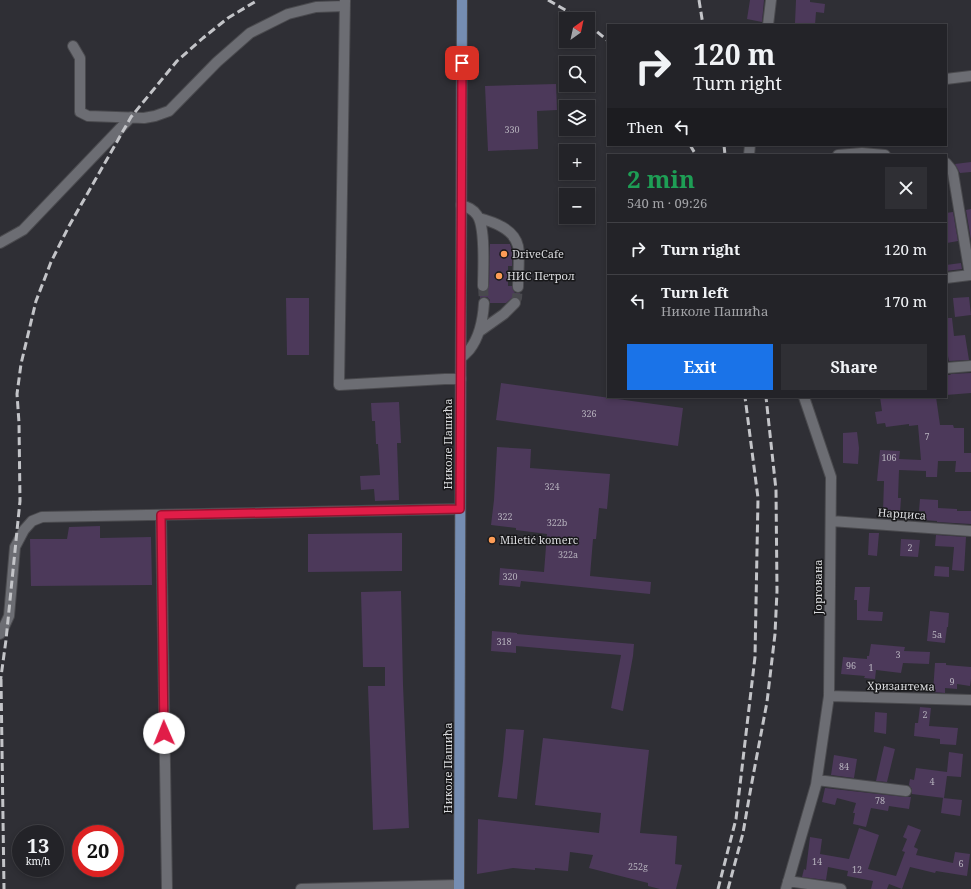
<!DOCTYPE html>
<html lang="en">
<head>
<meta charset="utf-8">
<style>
	body { margin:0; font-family:"Noto Serif",serif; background:#2f2f34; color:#f1f3f6; height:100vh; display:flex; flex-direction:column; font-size:15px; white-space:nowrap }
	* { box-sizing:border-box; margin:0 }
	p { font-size:13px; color:#a3a4a8 }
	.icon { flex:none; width:22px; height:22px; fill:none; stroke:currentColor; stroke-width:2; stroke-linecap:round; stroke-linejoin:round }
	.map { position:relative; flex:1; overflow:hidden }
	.sheet { position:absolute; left:607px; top:154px; width:340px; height:244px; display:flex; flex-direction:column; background:#232328; border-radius:0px; box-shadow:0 2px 6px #0003,0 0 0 1px #404045 }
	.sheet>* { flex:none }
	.guide { position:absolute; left:607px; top:24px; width:340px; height:122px; border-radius:0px; box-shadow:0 2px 6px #0003,0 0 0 1px #404045; background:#232328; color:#f1f3f6; overflow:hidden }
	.needle { width:26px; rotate:33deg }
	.fabs { position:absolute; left:559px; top:12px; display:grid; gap:8px }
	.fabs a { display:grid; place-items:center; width:36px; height:36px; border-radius:0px; background:#232328; box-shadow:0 2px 6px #0003,0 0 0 1px #404045; font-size:20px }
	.speed { position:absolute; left:12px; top:825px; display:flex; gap:8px; font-size:20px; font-weight:700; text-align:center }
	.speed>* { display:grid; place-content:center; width:52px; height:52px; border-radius:50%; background:#232328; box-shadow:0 2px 6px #0003,0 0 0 1px #404045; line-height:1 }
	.speed small { font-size:10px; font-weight:400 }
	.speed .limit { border:6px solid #d22; background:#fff; color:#111 }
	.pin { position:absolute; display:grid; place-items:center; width:34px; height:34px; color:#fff; margin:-17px; border-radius:8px; box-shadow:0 2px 6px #0006 }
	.me { position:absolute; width:44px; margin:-22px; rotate:359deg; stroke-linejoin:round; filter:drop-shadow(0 0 3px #0008) }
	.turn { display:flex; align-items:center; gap:14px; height:84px; padding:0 20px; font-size:18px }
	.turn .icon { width:52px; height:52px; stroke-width:2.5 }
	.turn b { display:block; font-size:28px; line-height:34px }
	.then { display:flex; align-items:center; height:38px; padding:0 20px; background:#0003; gap:8px; font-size:15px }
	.round { display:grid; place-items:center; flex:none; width:42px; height:42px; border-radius:0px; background:#2f2f34 }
	.summary { display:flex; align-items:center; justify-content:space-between; height:68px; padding:0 20px }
	h1 { font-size:24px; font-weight:700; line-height:30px; color:#1e9e55 }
	.action { display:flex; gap:8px; margin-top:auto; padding:8px 20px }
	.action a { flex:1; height:46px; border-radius:0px; background:#1a73e8; color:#fff; font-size:16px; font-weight:700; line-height:46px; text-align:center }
	.action a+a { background:#2f2f34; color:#f1f3f6 }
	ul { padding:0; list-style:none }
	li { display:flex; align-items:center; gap:12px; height:52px; padding:0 20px; border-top:1px solid #404045 }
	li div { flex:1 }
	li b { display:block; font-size:15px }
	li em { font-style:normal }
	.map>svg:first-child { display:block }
	.building { fill:#4c395a }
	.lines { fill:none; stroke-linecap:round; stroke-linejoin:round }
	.minor-tunnel { stroke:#49494e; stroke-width:10; stroke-dasharray:10 5; stroke-linecap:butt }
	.minor-casing { stroke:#4a4a4e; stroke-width:12 }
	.major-casing { stroke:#4a4a4e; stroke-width:12 }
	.minor { stroke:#6c6d73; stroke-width:10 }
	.major { stroke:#758db2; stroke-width:10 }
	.rail { stroke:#c3c4c8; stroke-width:3; stroke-dasharray:8 4; stroke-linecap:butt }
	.route-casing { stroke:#92132f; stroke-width:10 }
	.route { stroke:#e11d48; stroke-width:7 }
	.poi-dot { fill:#fd9c56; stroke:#18181a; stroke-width:1.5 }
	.labels { text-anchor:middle; stroke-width:3; stroke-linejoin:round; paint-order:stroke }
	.number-label { font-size:9px; fill:#b6b2bd }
	.poi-label { font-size:11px; fill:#dadbde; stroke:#18181a; text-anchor:start }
	.street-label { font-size:11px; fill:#dadbde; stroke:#18181a }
</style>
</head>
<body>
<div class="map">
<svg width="971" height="889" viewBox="0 0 971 889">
	<rect width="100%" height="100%" fill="#2f2f35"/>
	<!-- building -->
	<path class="building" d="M 750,0 L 764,0 L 762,22 L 747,19 Z
		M 796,0 L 810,0 L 810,2 L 825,4 L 824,13 L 816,12 L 815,25 L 805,25 L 805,24 L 795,23 Z
		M 556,84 L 557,110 L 537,111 L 538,149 L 488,151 L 485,86 Z
		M 971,162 L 971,172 L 960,173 L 955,164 Z
		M 971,209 L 971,240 L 966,210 Z
		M 953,212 L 958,241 L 947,243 L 946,235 L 946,213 Z
		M 490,244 L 510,244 L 512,251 L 512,266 L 508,266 L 508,286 L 512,286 L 513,290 L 515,293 L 520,293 L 520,298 L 516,297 L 513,297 L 506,303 L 490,303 L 490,300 L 487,297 L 484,297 L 480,298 L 480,292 L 483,292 L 486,291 L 489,286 Z
		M 961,263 L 962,269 L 946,271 L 946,265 Z
		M 969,297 L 971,315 L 955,317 L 953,298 Z
		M 286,298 L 309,298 L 309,355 L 287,355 Z
		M 946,318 L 952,318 L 954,336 L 965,335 L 969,360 L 949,361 L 947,351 L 946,351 Z
		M 971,373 L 971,393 L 946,395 L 946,375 L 951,375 L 950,374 Z
		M 501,383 L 683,408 L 678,446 L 496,420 Z
		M 880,397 L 936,397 L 940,425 L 953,425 L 954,428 L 964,428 L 964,453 L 971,453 L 971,472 L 955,472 L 956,461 L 938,461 L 937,477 L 926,477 L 926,471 L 899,470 L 898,498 L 901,498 L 900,513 L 883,512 L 884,481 L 877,481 L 880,450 L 900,451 L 899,459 L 921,460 L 918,425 L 909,426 L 909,424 L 886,427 L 885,423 L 877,424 L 875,412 L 882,411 Z
		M 399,402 L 401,443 L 397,443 L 399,500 L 375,501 L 374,489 L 361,490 L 360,476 L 380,475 L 378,444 L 376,444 L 375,421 L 372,421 L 371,403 Z
		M 857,432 L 859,448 L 858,464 L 843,463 L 843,433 Z
		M 497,447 L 531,449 L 530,468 L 610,474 L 607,509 L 599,508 L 596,539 L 593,539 L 590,576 L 651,582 L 650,594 L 521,581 L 520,587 L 499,585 L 500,568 L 544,572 L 547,534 L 516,530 L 516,528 L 491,525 L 494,500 Z
		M 920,499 L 938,500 L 938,508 L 957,509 L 957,511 L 971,511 L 971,524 L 937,522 L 937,521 L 924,520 L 925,511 L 919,511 Z
		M 100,526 L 100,538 L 151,537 L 152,585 L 31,586 L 30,539 L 67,539 L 69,527 Z
		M 402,533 L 402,571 L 308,572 L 308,534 Z
		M 869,533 L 879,533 L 877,556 L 868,555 Z
		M 936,535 L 966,537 L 964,571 L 952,570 L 954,547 L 935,546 Z
		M 901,539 L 920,540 L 918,557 L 900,556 Z
		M 935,566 L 949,567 L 949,577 L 934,576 Z
		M 855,587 L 870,587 L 868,611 L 883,612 L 882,621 L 857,620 L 857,600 L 854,600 Z
		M 401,591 L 403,685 L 409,828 L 373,830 L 368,686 L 385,686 L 385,667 L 363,667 L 361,592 Z
		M 930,611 L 949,613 L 948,627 L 947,627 L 945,643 L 927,641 Z
		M 492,631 L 517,633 L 517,634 L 634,644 L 633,656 L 623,711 L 611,708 L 621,655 L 516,646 L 516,653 L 491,651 Z
		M 871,644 L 905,647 L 904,651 L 930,652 L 929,664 L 903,663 L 901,673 L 876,670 L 875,679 L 864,678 L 865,676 L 841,674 L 843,657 L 867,659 L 867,656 L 869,656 Z
		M 935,663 L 946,663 L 946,665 L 971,667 L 971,679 L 970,686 L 957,684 L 957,689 L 945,688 L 945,693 L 933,692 Z
		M 920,707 L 931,708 L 929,726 L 958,728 L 956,745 L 940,744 L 940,739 L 914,736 L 915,723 L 918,723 Z
		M 875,712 L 887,713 L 886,734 L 874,732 Z
		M 506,729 L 524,730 L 517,799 L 498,797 L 503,761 Z
		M 543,738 L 649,750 L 640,833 L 677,836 L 675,864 L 682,865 L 676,889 L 660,889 L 648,886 L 648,883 L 589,868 L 593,855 L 570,852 L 568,871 L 535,868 L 535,870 L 513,868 L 477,874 L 478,819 L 599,833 L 601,813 L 535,805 Z
		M 884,746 L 895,749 L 887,782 L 876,781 Z
		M 949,752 L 963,754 L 961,777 L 947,776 L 944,798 L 912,794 L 912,789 L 909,785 L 910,779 L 914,780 L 916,768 L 947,772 Z
		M 834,755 L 857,759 L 854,778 L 831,775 Z
		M 825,788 L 905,797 L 911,797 L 909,809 L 889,806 L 888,811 L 871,808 L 866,827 L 853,824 L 855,813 L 853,813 L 856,803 L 837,798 L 835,805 L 822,802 Z
		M 943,798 L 962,800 L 960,816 L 941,813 Z
		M 908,825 L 921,830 L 914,847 L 918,849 L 916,855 L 953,863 L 955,852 L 970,854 L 967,876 L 936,871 L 935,873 L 910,867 L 902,889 L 889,884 L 887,889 L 871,889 L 873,881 L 847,876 L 848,871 L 828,867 L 826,880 L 802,877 L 804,869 L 806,870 L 810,837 L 822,839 L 820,854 L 849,859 L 859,828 L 879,835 L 868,869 L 896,876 L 905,852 L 902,851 L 907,839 L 903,837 Z"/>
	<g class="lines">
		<!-- minor-tunnel -->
		<path class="minor-tunnel" d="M 483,286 L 484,303
			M 515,303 L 517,298 L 518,287"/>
		<defs>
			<path id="minor" d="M 345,0 L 339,385 L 445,379 L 461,379
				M 768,25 L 771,0
				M 73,46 L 80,58 L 80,112 L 88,116 L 144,118 L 155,116 L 169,111 L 217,62 L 250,33 L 288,14 L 316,7 L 345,6
				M 946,79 L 971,76
				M 749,155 L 750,145
				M 838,155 L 862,153 L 885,155
				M 946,163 L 951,169 L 953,173 L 970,275 L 946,278
				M 461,205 C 468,207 473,209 477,215 C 486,227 483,270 483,286
				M 479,218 C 494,222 514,229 518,246 C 520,257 518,275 518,287
				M 0,243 L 23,230 L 131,117
				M 480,331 L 504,314 L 515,303
				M 461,358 C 464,355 468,352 470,349 C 480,336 483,319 484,303
				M 946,368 L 971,366
				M 161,515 L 167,889
				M 831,521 L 971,531
				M 0,634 L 3,629 L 9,616 L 15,547 L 24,530 L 32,521 L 42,517 L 460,509
				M 829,696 L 971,700
				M 817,780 L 906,791
				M 788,881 L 841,889
				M 301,889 L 459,885
				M 786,889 L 816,785 L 829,696 L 831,477 L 804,397"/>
			<path id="major" d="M 459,889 L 462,0"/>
		</defs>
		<!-- minor casing -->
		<use href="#minor" class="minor-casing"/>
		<!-- major casing -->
		<use href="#major" class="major-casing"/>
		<!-- minor -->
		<use href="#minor" class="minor"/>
		<!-- major -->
		<use href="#major" class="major"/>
		<!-- rail -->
		<path class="rail" d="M 548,0 L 581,19
			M 699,0 L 703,25
			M 588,24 L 608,41
			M 690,145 L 696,155
			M 724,145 L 725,155
			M 1,679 L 4,889
			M 0,684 L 6,640 L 20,501 L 19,423 L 17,394 L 21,364 L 36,301 L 51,262 L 69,226 L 131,117 L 177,61 L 203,38 L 228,18 L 258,0
			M 718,889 L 736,819 L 755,657 L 758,498 L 745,397
			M 728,889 L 743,833 L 751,787 L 767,702 L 775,634 L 777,591 L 776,490 L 766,397"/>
	</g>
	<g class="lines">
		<defs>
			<path id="route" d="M 164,733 L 161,515 L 460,509 L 462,63"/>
		</defs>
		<!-- route casing -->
		<use href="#route" class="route-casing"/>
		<!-- route -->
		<use href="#route" class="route"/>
	</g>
	<!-- markers -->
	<g class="poi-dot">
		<circle cx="504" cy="254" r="4"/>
		<circle cx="499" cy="276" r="4"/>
		<circle cx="492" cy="540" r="4"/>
	</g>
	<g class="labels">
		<!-- number labels -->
		<g class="number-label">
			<text x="512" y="133">330</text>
			<text x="589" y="417">326</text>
			<text x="927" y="440">7</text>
			<text x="889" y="461">106</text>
			<text x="552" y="490">324</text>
			<text x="505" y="520">322</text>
			<text x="557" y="526">322b</text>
			<text x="910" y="551">2</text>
			<text x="568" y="558">322a</text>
			<text x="510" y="580">320</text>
			<text x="937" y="638">5a</text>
			<text x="504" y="645">318</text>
			<text x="898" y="658">3</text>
			<text x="851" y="669">96</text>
			<text x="871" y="671">1</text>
			<text x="952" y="685">9</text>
			<text x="925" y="718">2</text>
			<text x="844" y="770">84</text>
			<text x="932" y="785">4</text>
			<text x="880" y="804">78</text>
			<text x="817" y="865">14</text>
			<text x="961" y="867">6</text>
			<text x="638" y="870">252g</text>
			<text x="857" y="873">12</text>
		</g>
		<!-- poi labels -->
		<g class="poi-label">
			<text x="512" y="258">DriveCafe</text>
			<text x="507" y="280">НИС Петрол</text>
			<text x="500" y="544">Miletić komerc</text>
		</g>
		<!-- street labels -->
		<g class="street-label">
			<text transform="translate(448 444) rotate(-90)" y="4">Николе Пашића</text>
			<text transform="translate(902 514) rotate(4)" y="4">Нарциса</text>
			<text transform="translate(818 587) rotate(-90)" y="4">Јоргована</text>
			<text transform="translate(901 686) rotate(1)" y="4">Хризантема</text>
			<text transform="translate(448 768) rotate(-90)" y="4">Николе Пашића</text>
		</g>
	</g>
</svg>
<div class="fabs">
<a><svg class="needle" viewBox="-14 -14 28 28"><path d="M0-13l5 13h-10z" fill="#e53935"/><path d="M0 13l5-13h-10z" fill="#a3a4a8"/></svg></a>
<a><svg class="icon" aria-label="search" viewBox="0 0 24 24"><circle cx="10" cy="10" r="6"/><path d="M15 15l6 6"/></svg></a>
<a><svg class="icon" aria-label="layers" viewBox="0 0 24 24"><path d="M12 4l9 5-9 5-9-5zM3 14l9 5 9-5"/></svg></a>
<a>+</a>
<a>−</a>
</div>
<div class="speed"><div>13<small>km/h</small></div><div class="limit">20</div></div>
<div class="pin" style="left:462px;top:63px;background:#d93025"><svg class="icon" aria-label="arrive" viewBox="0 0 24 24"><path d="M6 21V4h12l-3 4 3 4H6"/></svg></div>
<svg class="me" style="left:164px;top:733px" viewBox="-20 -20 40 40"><circle r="19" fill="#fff"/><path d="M0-13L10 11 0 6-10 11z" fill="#e11d48"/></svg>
<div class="guide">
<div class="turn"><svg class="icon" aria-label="right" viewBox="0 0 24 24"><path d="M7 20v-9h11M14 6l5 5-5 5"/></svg><div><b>120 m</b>Turn right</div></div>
<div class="then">Then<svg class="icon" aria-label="left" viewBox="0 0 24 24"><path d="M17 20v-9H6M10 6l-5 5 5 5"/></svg></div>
</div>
<section class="sheet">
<div class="summary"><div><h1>2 min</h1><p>540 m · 09:26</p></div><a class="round"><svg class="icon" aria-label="close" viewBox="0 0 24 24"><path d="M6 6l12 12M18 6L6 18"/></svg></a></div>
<ul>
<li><svg class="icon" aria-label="right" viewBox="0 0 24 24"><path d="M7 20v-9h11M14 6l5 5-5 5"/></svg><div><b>Turn right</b></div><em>120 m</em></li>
<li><svg class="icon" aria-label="left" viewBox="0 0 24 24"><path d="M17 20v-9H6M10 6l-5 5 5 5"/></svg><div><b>Turn left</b><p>Николе Пашића</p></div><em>170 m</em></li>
</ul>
<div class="action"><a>Exit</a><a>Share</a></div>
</section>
</div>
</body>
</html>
